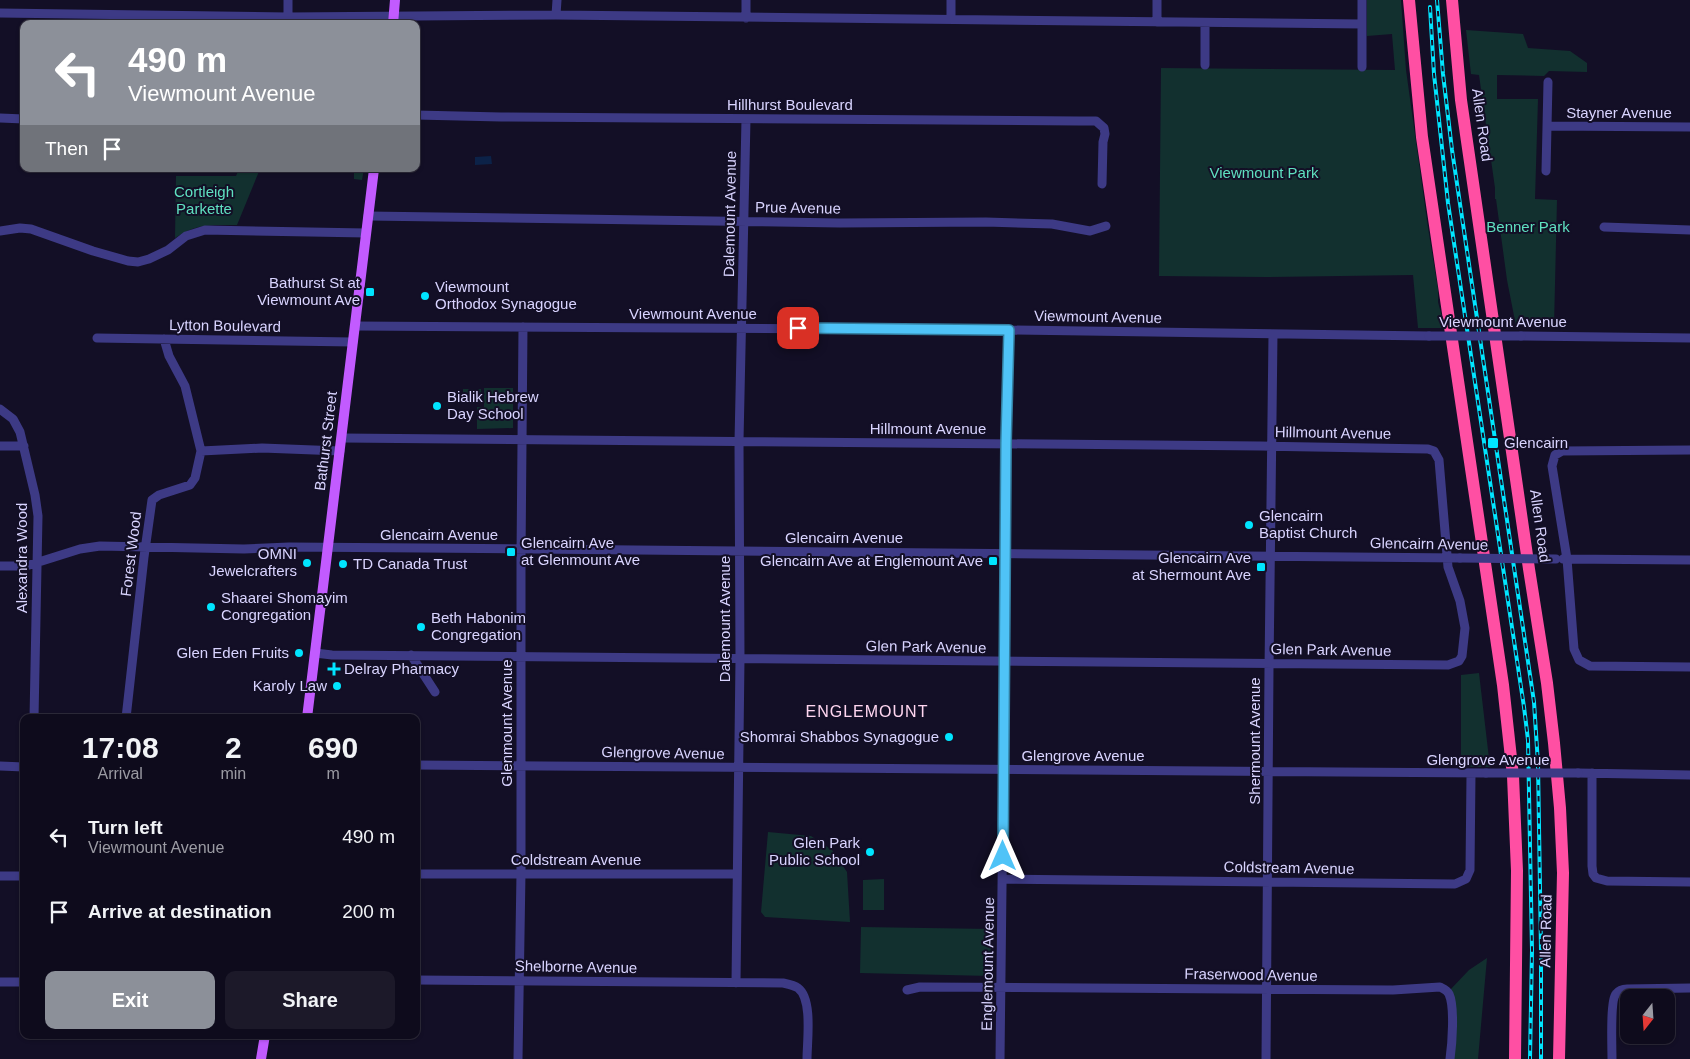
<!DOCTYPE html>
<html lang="en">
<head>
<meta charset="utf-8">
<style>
	body { margin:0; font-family:Arial,sans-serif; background:#1c1929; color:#f1f3f6; height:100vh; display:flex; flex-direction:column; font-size:19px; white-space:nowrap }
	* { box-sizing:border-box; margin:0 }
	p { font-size:16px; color:#9b9ba3 }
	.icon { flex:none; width:28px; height:28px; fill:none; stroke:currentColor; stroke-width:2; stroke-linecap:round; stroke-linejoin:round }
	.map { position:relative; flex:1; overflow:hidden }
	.drawer { position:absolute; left:20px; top:714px; width:400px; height:325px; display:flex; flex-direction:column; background:#0e0b1c; border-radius:10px; box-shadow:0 1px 4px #0004,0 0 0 1px #2e2b3b }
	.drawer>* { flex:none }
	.hud { position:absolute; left:20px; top:20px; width:400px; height:152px; border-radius:10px; box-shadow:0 1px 4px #0004,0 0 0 1px #2e2b3b; background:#8c9099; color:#fff; overflow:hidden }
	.needle { width:32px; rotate:197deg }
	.fabs { position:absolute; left:1620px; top:989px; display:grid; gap:10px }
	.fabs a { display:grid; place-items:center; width:55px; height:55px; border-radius:10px; background:#0e0b1c; box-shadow:0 1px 4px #0004,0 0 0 1px #2e2b3b; font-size:25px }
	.pin { position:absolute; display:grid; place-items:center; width:42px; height:42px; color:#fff; margin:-21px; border-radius:10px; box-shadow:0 2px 8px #0006 }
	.me { position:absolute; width:55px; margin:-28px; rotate:0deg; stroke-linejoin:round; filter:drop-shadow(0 0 4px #0008) }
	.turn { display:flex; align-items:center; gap:18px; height:105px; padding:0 25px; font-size:22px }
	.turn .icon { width:65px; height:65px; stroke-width:2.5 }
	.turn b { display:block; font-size:35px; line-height:42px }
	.then { display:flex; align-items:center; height:48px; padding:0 25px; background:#0003; gap:10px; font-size:19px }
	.eta { display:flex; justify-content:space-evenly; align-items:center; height:85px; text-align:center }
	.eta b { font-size:30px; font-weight:700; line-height:35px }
	.cta { display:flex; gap:10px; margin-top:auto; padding:10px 25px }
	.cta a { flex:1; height:58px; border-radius:10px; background:#8c9099; color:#fff; font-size:20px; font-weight:700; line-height:58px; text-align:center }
	.cta a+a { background:#1c1929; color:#f1f3f6 }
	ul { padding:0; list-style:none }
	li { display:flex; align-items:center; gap:15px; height:75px; padding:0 25px }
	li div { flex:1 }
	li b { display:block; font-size:19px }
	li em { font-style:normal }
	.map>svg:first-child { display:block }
	.green { fill:#12302f }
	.water { fill:#0c2248 }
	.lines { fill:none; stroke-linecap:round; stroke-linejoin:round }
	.minor { stroke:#3d3a85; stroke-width:9 }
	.major { stroke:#c25bff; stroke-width:10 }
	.highway { stroke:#ff4fa3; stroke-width:12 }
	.rail-casing { stroke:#00e5ff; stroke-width:4 }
	.rail { stroke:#130f26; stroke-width:2; stroke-dasharray:5.5; stroke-linecap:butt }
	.minor-bridge { stroke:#3d3a85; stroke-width:9 }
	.route-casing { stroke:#337fa1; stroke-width:12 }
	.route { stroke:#4fc3f7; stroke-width:9 }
	.poi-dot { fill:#00e5ff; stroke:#130f26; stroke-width:2 }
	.labels { text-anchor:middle; stroke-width:4; stroke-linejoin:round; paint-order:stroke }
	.street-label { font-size:15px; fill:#d9d4ff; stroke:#130f26 }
	.park-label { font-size:15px; fill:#5fe0c0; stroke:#130f26 }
	.poi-label { font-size:15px; fill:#d9d4ff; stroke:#130f26; text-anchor:start }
	.neighbourhood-label { font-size:16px; letter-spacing:1px; fill:#ffd6f0; stroke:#130f26 }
</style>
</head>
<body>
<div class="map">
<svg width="1690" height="1059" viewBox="0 0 1690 1059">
	<rect width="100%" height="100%" fill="#130f26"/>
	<!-- green -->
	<path class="green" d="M 1367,0 L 1401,0 L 1406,70 L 1428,228 L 1438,289 L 1438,302 L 1445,328 L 1418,328 L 1413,275 L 1264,277 L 1159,276 L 1161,68 L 1395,70 L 1392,34 L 1367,36 Z
		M 1466,30 L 1523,34 L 1528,48 L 1570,51 L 1587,63 L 1587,72 L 1549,71 L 1544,76 L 1497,75 L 1497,99 L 1538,99 L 1535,199 L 1557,200 L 1554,326 L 1516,326 L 1507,280 L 1496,199 L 1495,199 L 1495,188 L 1479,75 L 1471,74 Z
		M 239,169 L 260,169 L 237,225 C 213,225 196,223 175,238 L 176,176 L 236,176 Z
		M 354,169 L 364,169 L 362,180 L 354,179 Z
		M 484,388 L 513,388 L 513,428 L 477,429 L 477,407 L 484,407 Z
		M 463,389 L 481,389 L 482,401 L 466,402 L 463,398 Z
		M 1479,673 L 1490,767 L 1461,767 L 1461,675 Z
		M 768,832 L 811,836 L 832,850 L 847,872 L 850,922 L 765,917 L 761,912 Z
		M 884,879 L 884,910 L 863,910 L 863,880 Z
		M 861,927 L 991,929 L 991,976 L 860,973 Z
		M 1487,958 L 1478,1059 L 1453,1059 L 1450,990 L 1469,970 Z"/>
	<!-- water -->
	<path class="water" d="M 491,156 L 492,164 L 475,165 L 475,157 Z"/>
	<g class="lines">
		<!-- minor -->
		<path class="minor" d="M 0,13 L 288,17 L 556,15 L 1362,24
			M 556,15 L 557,0
			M 288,17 L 288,0
			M 746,18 L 746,0
			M 951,19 L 951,0
			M 1157,22 L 1157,0
			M 1205,23 L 1205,65
			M 1362,67 L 1362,0
			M 416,115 L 501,117 L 1079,121 L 1096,121 L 1104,128 L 1105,134 L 1103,142 L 1102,184
			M 0,118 L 24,119
			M 1548,126 L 1690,127
			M 1546,171 L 1548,82
			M 368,216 L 840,223 L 986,222 L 1052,224 L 1090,231 L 1106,226
			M 1604,227 L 1690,230
			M 0,231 L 20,228 L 31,229 L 93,251 L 128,261 L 138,262 L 149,259 L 168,250 L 186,236 L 205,230 L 366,233
			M 355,326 L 1009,330 L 1429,336
			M 1521,336 L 1690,338
			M 97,338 L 353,342
			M 0,409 L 13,419 L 20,432 L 35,495 L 38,516 L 34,718
			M 0,446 L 24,446
			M 1690,450 L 1562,451 L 1555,455 L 1552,466 L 1567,559 L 1574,649 L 1579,660 L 1590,666 L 1690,667
			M 201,451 L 262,448 L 340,451
			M 1563,559 L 1690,560
			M 0,566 L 26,566 L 80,549 L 100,546 L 244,549 L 289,547 L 422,548 L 1460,558
			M 315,653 L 332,655 L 1448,665 L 1459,661 L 1462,656 L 1465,628 L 1460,601 L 1448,567 L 1439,460 L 1434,451 L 1428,449 L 1261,446 L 342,438
			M 411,655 L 435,692
			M 126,718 L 144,557 L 152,500 L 159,495 L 190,485 L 195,478 L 201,451 L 185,386 L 169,356 L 164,339
			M 416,765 L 1486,773
			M 0,766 L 24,767
			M 1578,773 L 1690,775
			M 1592,773 L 1592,866 L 1593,874 L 1596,878 L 1607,881 L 1690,882
			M 416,874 L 737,874
			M 0,876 L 24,876
			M 1003,879 L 1455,884 L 1466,879 L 1470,870 L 1471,774
			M 416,980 L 783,983 C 788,984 794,985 798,988 C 813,999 807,1042 807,1059
			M 0,982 L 24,982
			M 736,983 L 740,659 L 739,441 L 746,119
			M 907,990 L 920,987 L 1393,990 L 1440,987 C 1444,989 1447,990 1449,994 C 1455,1007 1452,1045 1450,1059
			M 518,1059 L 521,873 L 521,557 L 523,327
			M 1000,1059 L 1006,545 L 1006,443 L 1009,330
			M 1266,1059 L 1269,669 L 1273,334
			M 1612,1059 C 1612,1048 1610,1000 1616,994 C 1619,990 1623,989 1627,989 L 1690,988"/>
		<!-- major -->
		<path class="major" d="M 393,24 L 395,0
			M 307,718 L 374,169
			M 261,1059 L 265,1035"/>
		<!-- highway -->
		<path class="highway" d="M 1409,0 L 1422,137 L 1503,685 L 1513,776 L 1517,871 L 1515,1059
			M 1452,0 L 1461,100 L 1529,569 L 1547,683 L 1554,743 L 1560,808 L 1563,873 L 1559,1059"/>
		<defs>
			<path id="rail" d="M 1437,0 L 1443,74 L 1452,150 L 1534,702 L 1538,764 L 1541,951 L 1541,1059
				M 1430,7 L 1434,74 L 1448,203 L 1524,707 L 1528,740 L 1532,950 L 1530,1059"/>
		</defs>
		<!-- rail casing -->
		<use href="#rail" class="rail-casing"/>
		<!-- rail -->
		<use href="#rail" class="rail"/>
		<!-- minor-bridge -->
		<path class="minor-bridge" d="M 1429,336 L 1521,336
			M 1460,558 L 1556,559
			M 1486,773 L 1578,773"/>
	</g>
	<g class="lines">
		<defs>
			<path id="route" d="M 798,328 L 1009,330 L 1006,443 L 1003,856"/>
		</defs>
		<!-- route casing -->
		<use href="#route" class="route-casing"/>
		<!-- route -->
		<use href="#route" class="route"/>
	</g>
	<!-- markers -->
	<g class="poi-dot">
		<rect x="365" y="287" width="10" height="10" rx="2.5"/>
		<circle cx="425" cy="296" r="5"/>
		<circle cx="437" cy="406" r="5"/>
		<rect x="1487" y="437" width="12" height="12" rx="2.5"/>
		<circle cx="1249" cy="525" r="5"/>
		<rect x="506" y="547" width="10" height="10" rx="2.5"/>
		<rect x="988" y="556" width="10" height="10" rx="2.5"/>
		<circle cx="307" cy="563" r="5"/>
		<circle cx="343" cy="564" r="5"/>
		<rect x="1256" y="562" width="10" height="10" rx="2.5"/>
		<circle cx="211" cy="607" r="5"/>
		<circle cx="421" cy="627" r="5"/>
		<circle cx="299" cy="653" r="5"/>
		<path d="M331.5 661.5h5v5h5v5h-5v5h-5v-5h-5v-5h5z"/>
		<circle cx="337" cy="686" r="5"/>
		<circle cx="949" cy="737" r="5"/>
		<circle cx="870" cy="852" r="5"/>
	</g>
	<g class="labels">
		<!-- street labels -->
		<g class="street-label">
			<text x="790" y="110">Hillhurst Boulevard</text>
			<text x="1619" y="118">Stayner Avenue</text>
			<text transform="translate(1482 125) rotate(82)" y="5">Allen Road</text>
			<text transform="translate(798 208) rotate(1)" y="5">Prue Avenue</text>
			<text transform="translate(730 214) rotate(-89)" y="5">Dalemount Avenue</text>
			<text x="693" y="319">Viewmount Avenue</text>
			<text transform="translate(1098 317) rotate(1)" y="5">Viewmount Avenue</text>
			<text x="1503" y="327">Viewmount Avenue</text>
			<text transform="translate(225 326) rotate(1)" y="5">Lytton Boulevard</text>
			<text x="928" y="434">Hillmount Avenue</text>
			<text transform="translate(1333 433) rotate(1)" y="5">Hillmount Avenue</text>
			<text transform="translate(326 441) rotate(-83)" y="5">Bathurst Street</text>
			<text transform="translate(1540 526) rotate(82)" y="5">Allen Road</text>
			<text x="439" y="540">Glencairn Avenue</text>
			<text x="844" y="543">Glencairn Avenue</text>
			<text transform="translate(1429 544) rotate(1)" y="5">Glencairn Avenue</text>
			<text transform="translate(131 554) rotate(-83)" y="5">Forest Wood</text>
			<text transform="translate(22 558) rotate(-90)" y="5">Alexandra Wood</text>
			<text transform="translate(725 619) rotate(-90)" y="5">Dalemount Avenue</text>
			<text transform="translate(926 647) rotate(1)" y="5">Glen Park Avenue</text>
			<text transform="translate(1331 650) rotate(1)" y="5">Glen Park Avenue</text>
			<text transform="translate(507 723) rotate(-90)" y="5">Glenmount Avenue</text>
			<text transform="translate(1255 741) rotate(-90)" y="5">Shermount Avenue</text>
			<text transform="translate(663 753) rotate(1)" y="5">Glengrove Avenue</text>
			<text x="1083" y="761">Glengrove Avenue</text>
			<text x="1488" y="765">Glengrove Avenue</text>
			<text x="576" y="865">Coldstream Avenue</text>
			<text transform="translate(1289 868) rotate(1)" y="5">Coldstream Avenue</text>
			<text transform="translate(1546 931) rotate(-89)" y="5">Allen Road</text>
			<text transform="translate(988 964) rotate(-89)" y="5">Englemount Avenue</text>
			<text transform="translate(576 967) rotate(1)" y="5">Shelborne Avenue</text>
			<text transform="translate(1251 975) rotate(1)" y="5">Fraserwood Avenue</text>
		</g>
		<!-- park labels -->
		<g class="park-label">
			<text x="1264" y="178">Viewmount Park</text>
			<text x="204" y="197">Cortleigh<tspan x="204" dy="17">Parkette</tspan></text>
			<text x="1528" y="232">Benner Park</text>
		</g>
		<!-- poi labels -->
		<g class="poi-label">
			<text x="360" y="288" text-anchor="end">Bathurst St at<tspan x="360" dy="17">Viewmount Ave</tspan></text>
			<text x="435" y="292">Viewmount<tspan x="435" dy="17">Orthodox Synagogue</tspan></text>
			<text x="447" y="402">Bialik Hebrew<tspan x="447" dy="17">Day School</tspan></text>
			<text x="1504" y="448">Glencairn</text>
			<text x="1259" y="521">Glencairn<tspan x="1259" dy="17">Baptist Church</tspan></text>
			<text x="521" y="548">Glencairn Ave<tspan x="521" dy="17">at Glenmount Ave</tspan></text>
			<text x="297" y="559" text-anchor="end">OMNI<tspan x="297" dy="17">Jewelcrafters</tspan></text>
			<text x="1251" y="563" text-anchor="end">Glencairn Ave<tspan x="1251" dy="17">at Shermount Ave</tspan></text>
			<text x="983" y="566" text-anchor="end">Glencairn Ave at Englemount Ave</text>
			<text x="353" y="569">TD Canada Trust</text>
			<text x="221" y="603">Shaarei Shomayim<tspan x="221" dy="17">Congregation</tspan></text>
			<text x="431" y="623">Beth Habonim<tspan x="431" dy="17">Congregation</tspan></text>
			<text x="289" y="658" text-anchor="end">Glen Eden Fruits</text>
			<text x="344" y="674">Delray Pharmacy</text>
			<text x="327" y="691" text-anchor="end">Karoly Law</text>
			<text x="939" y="742" text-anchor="end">Shomrai Shabbos Synagogue</text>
			<text x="860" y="848" text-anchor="end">Glen Park<tspan x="860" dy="17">Public School</tspan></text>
		</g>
		<!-- neighbourhood labels -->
		<g class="neighbourhood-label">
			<text x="867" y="717">ENGLEMOUNT</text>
		</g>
	</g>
</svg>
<div class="fabs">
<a><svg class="needle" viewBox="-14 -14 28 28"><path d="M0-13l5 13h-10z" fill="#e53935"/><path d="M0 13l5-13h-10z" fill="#9b9ba3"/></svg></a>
</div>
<div class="pin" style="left:798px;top:328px;background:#d93025"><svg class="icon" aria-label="arrive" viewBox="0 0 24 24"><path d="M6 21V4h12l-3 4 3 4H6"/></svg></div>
<svg class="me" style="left:1003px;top:856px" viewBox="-20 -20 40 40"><path d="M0-17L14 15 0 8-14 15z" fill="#4fc3f7" stroke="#fff" stroke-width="4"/></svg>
<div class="hud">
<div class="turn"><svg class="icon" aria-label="left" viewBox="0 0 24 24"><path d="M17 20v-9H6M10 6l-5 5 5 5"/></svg><div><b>490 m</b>Viewmount Avenue</div></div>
<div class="then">Then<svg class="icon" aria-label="arrive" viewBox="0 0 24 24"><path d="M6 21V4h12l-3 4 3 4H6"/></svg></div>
</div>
<section class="drawer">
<div class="eta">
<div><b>17:08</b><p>Arrival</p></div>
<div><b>2</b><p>min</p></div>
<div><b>690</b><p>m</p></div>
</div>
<ul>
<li><svg class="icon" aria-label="left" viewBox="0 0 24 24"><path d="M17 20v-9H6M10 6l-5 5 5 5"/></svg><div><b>Turn left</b><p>Viewmount Avenue</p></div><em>490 m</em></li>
<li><svg class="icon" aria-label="arrive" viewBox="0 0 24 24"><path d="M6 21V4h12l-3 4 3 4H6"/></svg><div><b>Arrive at destination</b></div><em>200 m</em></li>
</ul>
<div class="cta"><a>Exit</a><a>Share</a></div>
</section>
</div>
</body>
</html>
